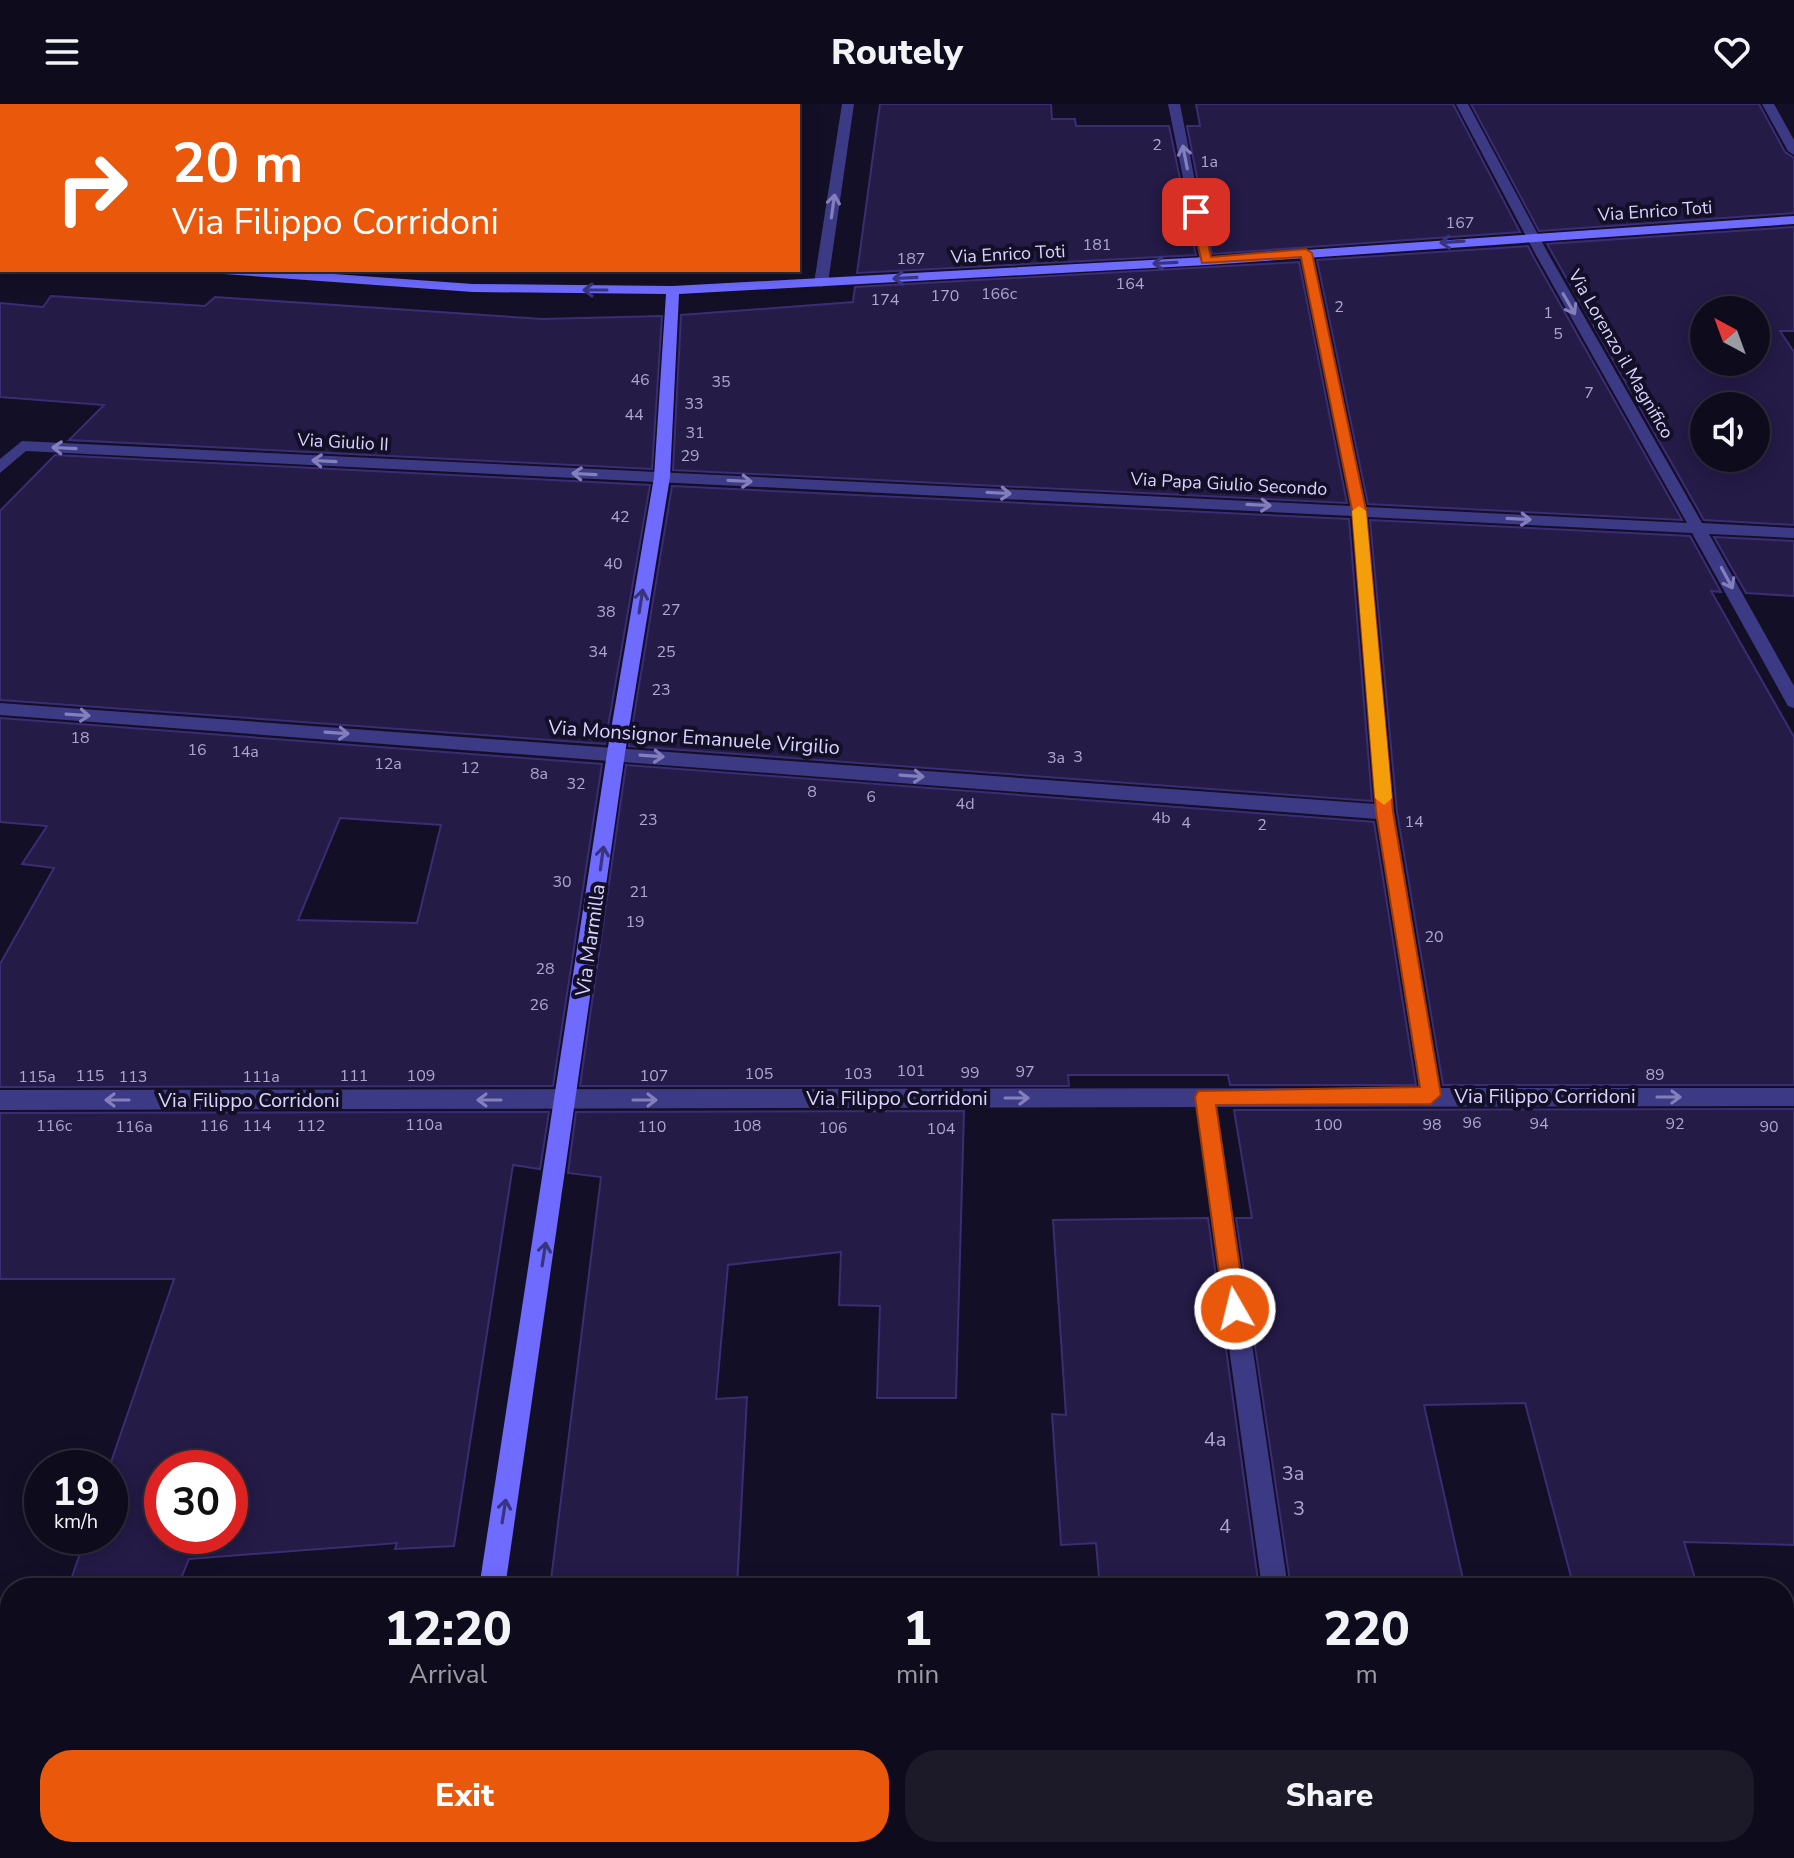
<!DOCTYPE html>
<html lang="en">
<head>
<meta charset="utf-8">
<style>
	body { margin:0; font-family:"Nunito Sans",sans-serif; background:#1c1929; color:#f1f3f6; height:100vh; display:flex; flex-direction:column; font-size:30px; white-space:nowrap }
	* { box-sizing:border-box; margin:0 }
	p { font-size:26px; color:#9b9ba3 }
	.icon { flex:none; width:44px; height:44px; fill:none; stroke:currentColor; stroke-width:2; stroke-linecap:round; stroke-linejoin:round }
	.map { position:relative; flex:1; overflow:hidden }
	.panel { position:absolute; left:0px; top:1474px; width:1794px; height:280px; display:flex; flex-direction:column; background:#0e0b1c; border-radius:32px 32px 0 0; box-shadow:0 4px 20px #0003,0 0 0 2px #2e2b3b }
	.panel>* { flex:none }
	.banner { position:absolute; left:0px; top:0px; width:800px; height:168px; box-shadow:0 4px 20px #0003,0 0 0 2px #2e2b3b; background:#ea580c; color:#fff; overflow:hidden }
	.needle { width:52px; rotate:319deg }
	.buttons { position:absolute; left:1690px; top:192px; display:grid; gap:16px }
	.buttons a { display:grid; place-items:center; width:80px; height:80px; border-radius:50%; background:#0e0b1c; box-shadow:0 4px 20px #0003,0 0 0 2px #2e2b3b; font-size:40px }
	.speed { position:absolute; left:24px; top:1346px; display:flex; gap:16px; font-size:40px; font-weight:700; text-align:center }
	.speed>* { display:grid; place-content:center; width:104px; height:104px; border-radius:50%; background:#0e0b1c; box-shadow:0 4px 20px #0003,0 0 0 2px #2e2b3b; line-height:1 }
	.speed small { font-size:20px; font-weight:400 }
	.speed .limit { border:12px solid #d22; background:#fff; color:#111 }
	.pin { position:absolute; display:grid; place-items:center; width:68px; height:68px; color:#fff; margin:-34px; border-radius:16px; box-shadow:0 4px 12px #0006 }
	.me { position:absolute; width:88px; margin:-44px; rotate:352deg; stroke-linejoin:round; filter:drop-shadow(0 0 6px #0008) }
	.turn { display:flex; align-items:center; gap:28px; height:168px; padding:0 40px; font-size:36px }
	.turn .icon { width:104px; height:104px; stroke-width:2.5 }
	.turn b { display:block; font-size:56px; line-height:68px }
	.eta { display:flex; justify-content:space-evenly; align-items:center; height:136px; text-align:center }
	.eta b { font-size:48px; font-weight:800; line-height:56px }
	.cta { display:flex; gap:16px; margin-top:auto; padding:16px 40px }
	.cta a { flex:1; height:92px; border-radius:32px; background:#ea580c; color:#fff; font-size:32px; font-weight:800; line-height:92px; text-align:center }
	.cta a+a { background:#1c1929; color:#f1f3f6 }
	header { display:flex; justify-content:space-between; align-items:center; height:104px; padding:0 40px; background:#0e0b1c; font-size:36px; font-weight:800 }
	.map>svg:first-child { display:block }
	.building { fill:#241b47; stroke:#3b2d73; stroke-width:2; fill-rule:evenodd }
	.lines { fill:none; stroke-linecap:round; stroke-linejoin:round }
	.street { fill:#3d3a85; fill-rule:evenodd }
	.secondary { fill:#6f6bff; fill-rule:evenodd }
	.oneway { stroke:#837fbc }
	.oneway2 { stroke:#38347d }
	.route { fill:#ea580c; stroke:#983908; stroke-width:2 }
	.slow { fill:#f59e0b }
	.labels { text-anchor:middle; stroke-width:8; stroke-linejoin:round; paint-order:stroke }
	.number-label { font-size:16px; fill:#aca6d1 }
	.far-street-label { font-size:18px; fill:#d9d4ff; stroke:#130f26 }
	.street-label { font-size:20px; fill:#d9d4ff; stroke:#130f26 }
	.near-number-label { font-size:20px; fill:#aca6d1 }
</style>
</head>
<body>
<header><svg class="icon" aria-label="menu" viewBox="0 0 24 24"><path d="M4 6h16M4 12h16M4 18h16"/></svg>Routely<svg class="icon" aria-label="heart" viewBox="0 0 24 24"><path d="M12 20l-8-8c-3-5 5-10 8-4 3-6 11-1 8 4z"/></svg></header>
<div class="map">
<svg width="1794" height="1754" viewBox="0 0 1794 1754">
	<rect width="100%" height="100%" fill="#130f26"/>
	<!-- building -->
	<path class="building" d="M 880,0 L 1051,0 L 1052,15 L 1075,15 L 1076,22 L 1169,22 L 1196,151 L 857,169 Z
		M 1196,0 L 1453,0 L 1520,128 L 1212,150 L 1187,22 L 1200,22 Z
		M 1471,0 L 1759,0 L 1785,48 L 1794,54 L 1794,109 L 1539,127 Z
		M 1794,123 L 1794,227 L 1780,227 L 1794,248 L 1794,421 L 1704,416 L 1547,140 ZM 1704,206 L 1756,206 L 1756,258 L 1704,258 ZM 1704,302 L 1756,302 L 1756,354 L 1704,354 Z
		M 1528,142 L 1533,152 L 1682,416 L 1368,400 L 1317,156 Z
		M 1299,158 L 1347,399 L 673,366 L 681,211 L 853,198 L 855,183 Z
		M 51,192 L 205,202 L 215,193 L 542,215 L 662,212 L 652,365 L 69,336 L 104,301 L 0,293 L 0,199 L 43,203 Z
		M 55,351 L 650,381 L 605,640 L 0,596 L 0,407 Z
		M 672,382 L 1349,415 L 1372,697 L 629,642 Z
		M 1370,416 L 1690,432 L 1721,488 L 1711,487 L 1794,633 L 1794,981 L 1443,981 L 1397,708 Z
		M 1714,433 L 1794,437 L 1794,492 L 1746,489 Z
		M 0,614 L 602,660 L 553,982 L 0,983 L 0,860 L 54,764 L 22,760 L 47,722 L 0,718 ZM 340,714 L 441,721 L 417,819 L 298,816 Z
		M 626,661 L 1374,718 L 1416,981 L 1230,981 L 1228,971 L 1068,971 L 1069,982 L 580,982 Z
		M 1794,1005 L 1794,1441 L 1684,1438 L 1698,1484 L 1574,1484 L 1525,1299 L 1424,1301 L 1465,1484 L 1291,1484 L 1236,1114 L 1252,1114 L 1234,1006 Z
		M 964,1007 L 956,1294 L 877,1294 L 880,1202 L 839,1201 L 841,1148 L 728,1161 L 716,1295 L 747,1293 L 737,1484 L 550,1484 L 601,1073 L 568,1069 L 576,1008 Z
		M 549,1008 L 540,1065 L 513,1061 L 454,1442 L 395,1445 L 397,1439 L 189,1455 L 177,1484 L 68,1484 L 86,1432 L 110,1432 L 109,1364 L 174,1175 L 0,1175 L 0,1009 ZM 162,1364 L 230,1364 L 230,1432 L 162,1432 Z
		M 1208,1114 L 1259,1484 L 1100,1484 L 1096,1439 L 1061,1441 L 1052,1310 L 1066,1311 L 1053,1116 Z"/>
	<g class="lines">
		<!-- street -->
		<path class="street" d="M 842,0 L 854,0 L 828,179 L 821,183 L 814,179 Z
			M 1168,0 L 1180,0 L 1211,160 L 1200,157 Z
			M 1456,0 L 1468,0 L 1549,151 L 1702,419 L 1794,424 L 1794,434 L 1709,430 L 1794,582 L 1794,604 L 1788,602 L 1692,429 L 1367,413 L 1394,708 L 1440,984 L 1794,984 L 1794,1002 L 1217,1003 L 1288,1484 L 1262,1484 L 1196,1003 L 0,1006 L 0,986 L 1419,984 L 1377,715 L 0,611 L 0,599 L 1375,700 L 1352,412 L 26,347 L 0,369 L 0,355 L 22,337 L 1351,402 L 1300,149 L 1306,145 L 1312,149 L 1366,403 L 1687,419 L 1536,151 Z
			M 1762,0 L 1774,0 L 1794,36 L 1794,51 L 1788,47 Z
			M 1784,1721 L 1794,1721 L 1794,1749 L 1774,1744 L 1784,1744 Z
			M 516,1744 L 1087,1744 L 1083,1754 L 512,1754 Z"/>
		<!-- secondary -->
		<path class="secondary" d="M 1794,112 L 1794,120 L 1206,161 L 679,190 L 670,373 L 625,649 L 505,1484 L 479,1484 L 607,649 L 654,373 L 666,190 L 473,188 L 224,170 L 217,166 L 278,166 L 473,180 L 673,182 L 1206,153 Z
			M 0,146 L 2,146 L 2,154 L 0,154 Z
			M 438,1744 L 466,1744 L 464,1754 L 436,1754 Z"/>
	</g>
	<!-- one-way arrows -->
	<defs><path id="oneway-shaft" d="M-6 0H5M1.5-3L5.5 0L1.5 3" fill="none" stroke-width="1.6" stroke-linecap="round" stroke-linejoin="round" transform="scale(2)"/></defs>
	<g class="oneway">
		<use href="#oneway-shaft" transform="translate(1185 53) rotate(-101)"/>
		<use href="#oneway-shaft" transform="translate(833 102) rotate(-82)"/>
		<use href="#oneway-shaft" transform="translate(1569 200) rotate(60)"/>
		<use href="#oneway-shaft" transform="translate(64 344) rotate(-177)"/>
		<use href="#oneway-shaft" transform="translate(324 357) rotate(-177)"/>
		<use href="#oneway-shaft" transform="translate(584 370) rotate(-177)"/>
		<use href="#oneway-shaft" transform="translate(740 377) rotate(3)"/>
		<use href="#oneway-shaft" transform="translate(999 389) rotate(3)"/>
		<use href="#oneway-shaft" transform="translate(1259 401) rotate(3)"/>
		<use href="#oneway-shaft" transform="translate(1519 415) rotate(3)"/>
		<use href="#oneway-shaft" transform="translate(1727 474) rotate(62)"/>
		<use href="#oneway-shaft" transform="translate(78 611) rotate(4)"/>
		<use href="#oneway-shaft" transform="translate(337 629) rotate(4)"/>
		<use href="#oneway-shaft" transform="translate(652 652) rotate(4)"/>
		<use href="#oneway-shaft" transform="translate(912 672) rotate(4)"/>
		<use href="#oneway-shaft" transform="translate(1669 993)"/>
		<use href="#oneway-shaft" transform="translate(1017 994)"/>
		<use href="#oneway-shaft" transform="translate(117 996) rotate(-180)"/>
		<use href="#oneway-shaft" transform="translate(489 996) rotate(-180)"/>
		<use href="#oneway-shaft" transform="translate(645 996)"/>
	</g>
	<g class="oneway2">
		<use href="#oneway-shaft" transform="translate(1452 138) rotate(176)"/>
		<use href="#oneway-shaft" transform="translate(1165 159) rotate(177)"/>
		<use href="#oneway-shaft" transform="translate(905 174) rotate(177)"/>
		<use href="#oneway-shaft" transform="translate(595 186) rotate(180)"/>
		<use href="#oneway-shaft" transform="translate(641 497) rotate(-81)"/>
		<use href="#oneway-shaft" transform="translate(602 754) rotate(-82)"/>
		<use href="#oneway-shaft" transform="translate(544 1150) rotate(-81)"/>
		<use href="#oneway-shaft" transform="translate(504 1407) rotate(-81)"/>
	</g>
	<!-- route -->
	<path class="route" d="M 1196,105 L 1201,108 L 1211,153 L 1306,145 L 1312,149 L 1366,406 L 1393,708 L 1441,991 L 1431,1000 L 1216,1001 L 1246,1205 L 1242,1213 L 1235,1216 L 1228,1213 L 1224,1205 L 1195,993 L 1198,987 L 1420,983 L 1376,708 L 1352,406 L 1301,153 L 1202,159 L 1190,108 Z"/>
	<!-- slow -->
	<path class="slow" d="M 1359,402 L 1366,407 L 1392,694 L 1384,701 L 1375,694 L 1352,407 Z"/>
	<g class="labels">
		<!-- number labels -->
		<g class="number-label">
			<text x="1157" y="46">2</text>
			<text x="1209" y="63">1a</text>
			<text x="1460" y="124">167</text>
			<text x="1097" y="146">181</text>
			<text x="911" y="160">187</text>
			<text x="1130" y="185">164</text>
			<text x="999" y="195">166c</text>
			<text x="945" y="197">170</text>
			<text x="885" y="201">174</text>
			<text x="1339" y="208">2</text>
			<text x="1548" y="214">1</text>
			<text x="1558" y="235">5</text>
			<text x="640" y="281">46</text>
			<text x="721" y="283">35</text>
			<text x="1589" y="294">7</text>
			<text x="694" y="305">33</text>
			<text x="634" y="316">44</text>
			<text x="695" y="334">31</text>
			<text x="690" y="357">29</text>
			<text x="620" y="418">42</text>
			<text x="613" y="465">40</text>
			<text x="671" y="511">27</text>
			<text x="606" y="513">38</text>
			<text x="598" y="553">34</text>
			<text x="666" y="553">25</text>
			<text x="661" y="591">23</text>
			<text x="80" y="639">18</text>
			<text x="197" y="651">16</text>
			<text x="245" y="653">14a</text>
			<text x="1078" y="658">3</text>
			<text x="1056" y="659">3a</text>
			<text x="388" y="665">12a</text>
			<text x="470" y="669">12</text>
			<text x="539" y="675">8a</text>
			<text x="576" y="685">32</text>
			<text x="812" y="693">8</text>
			<text x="871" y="698">6</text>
			<text x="965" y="705">4d</text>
			<text x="1161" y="719">4b</text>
			<text x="648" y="721">23</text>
			<text x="1414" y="723">14</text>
			<text x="1186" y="724">4</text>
			<text x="1262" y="726">2</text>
			<text x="562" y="783">30</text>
			<text x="639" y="793">21</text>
			<text x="635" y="823">19</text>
			<text x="1434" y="838">20</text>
			<text x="545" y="870">28</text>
			<text x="539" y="906">26</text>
			<text x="911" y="972">101</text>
			<text x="1025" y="973">97</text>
			<text x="970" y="974">99</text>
			<text x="759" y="975">105</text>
			<text x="858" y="975">103</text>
			<text x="1655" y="976">89</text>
			<text x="90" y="977">115</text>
			<text x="354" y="977">111</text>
			<text x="421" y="977">109</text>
			<text x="654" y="977">107</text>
			<text x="37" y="978">115a</text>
			<text x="133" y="978">113</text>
			<text x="261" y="978">111a</text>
			<text x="1472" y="1024">96</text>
			<text x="1539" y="1025">94</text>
			<text x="1675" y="1025">92</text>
			<text x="424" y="1026">110a</text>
			<text x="1328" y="1026">100</text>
			<text x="1432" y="1026">98</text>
			<text x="54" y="1027">116c</text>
			<text x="214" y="1027">116</text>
			<text x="257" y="1027">114</text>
			<text x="311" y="1027">112</text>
			<text x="747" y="1027">108</text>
			<text x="134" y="1028">116a</text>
			<text x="652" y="1028">110</text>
			<text x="1769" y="1028">90</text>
			<text x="833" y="1029">106</text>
			<text x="941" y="1030">104</text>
		</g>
		<!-- far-street labels -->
		<g class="far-street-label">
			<text transform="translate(1655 107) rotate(-4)" y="6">Via Enrico Toti</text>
			<text transform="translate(1008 150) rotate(-3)" y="6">Via Enrico Toti</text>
			<text transform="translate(1621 250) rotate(60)" y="6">Via Lorenzo il Magnifico</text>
			<text transform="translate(343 338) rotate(3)" y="6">Via Giulio II</text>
			<text transform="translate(1229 380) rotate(3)" y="6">Via Papa Giulio Secondo</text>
		</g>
		<!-- street labels -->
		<g class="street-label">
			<text transform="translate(694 633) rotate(4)" y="7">Via Monsignor Emanuele Virgilio</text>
			<text transform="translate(590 836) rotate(-82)" y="7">Via Marmilla</text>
			<text x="1545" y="999">Via Filippo Corridoni</text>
			<text x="897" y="1001">Via Filippo Corridoni</text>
			<text x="249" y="1003">Via Filippo Corridoni</text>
		</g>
		<!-- near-number labels -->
		<g class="near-number-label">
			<text x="1215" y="1342">4a</text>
			<text x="1293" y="1376">3a</text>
			<text x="1299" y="1411">3</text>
			<text x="1225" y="1429">4</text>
		</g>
	</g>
</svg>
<div class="buttons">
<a><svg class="needle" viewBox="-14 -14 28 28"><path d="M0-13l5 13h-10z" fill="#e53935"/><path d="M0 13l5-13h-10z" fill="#9b9ba3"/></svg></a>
<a><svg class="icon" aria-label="sound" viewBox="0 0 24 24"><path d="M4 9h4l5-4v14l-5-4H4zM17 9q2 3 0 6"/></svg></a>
</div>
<div class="speed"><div>19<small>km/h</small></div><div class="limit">30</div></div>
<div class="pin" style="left:1196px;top:108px;background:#d93025"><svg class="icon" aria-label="arrive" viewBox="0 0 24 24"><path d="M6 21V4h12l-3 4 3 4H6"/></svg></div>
<svg class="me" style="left:1235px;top:1205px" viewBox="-20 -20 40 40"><circle r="17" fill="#ea580c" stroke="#fff" stroke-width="3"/><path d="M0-11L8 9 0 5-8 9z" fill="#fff"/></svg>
<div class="banner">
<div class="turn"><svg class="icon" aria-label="right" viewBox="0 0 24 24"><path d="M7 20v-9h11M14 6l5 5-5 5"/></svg><div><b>20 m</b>Via Filippo Corridoni</div></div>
</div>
<section class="panel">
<div class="eta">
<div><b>12:20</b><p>Arrival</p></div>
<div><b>1</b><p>min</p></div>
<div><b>220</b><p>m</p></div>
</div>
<div class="cta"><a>Exit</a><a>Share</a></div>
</section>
</div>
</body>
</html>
